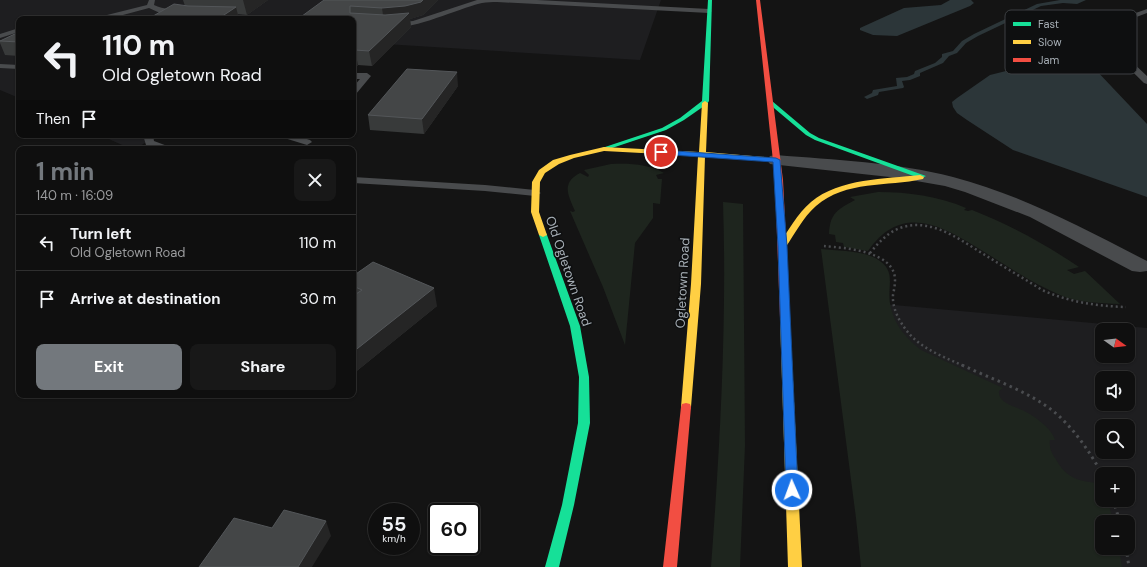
<!DOCTYPE html>
<html lang="en">
<head>
<meta charset="utf-8">
<style>
	body { margin:0; font-family:"DM Sans",sans-serif; background:#181818; color:#f1f3f6; height:100vh; display:flex; flex-direction:column; font-size:15px; white-space:nowrap }
	* { box-sizing:border-box; margin:0 }
	p { font-size:13px; color:#9b9c9e }
	.icon { flex:none; width:22px; height:22px; fill:none; stroke:currentColor; stroke-width:2; stroke-linecap:round; stroke-linejoin:round }
	.map { position:relative; flex:1; overflow:hidden }
	.panel { position:absolute; left:16px; top:146px; width:340px; height:252px; display:flex; flex-direction:column; background:#0f0f0f; border-radius:8px; box-shadow:0 1px 3px #0004,0 0 0 1px #2f2f2f }
	.panel>* { flex:none }
	.hud { position:absolute; left:16px; top:16px; width:340px; height:122px; border-radius:8px; box-shadow:0 1px 3px #0004,0 0 0 1px #2f2f2f; background:#0f0f0f; color:#f1f3f6; overflow:hidden }
	.needle { width:26px; rotate:105deg }
	.buttons { position:absolute; left:1095px; top:323px; display:grid; gap:8px }
	.buttons a { display:grid; place-items:center; width:40px; height:40px; border-radius:8px; background:#0f0f0f; box-shadow:0 1px 3px #0004,0 0 0 1px #2f2f2f; font-size:20px }
	.speed { position:absolute; left:368px; top:503px; display:flex; gap:8px; font-size:20px; font-weight:700; text-align:center }
	.speed>* { display:grid; place-content:center; width:52px; height:52px; border-radius:50%; background:#0f0f0f; box-shadow:0 1px 3px #0004,0 0 0 1px #2f2f2f; line-height:1 }
	.speed small { font-size:10px; font-weight:400 }
	.speed .limit { border:2px solid #111; border-radius:6px; background:#fff; color:#111 }
	.pin { position:absolute; display:grid; place-items:center; width:34px; height:34px; color:#fff; margin:-17px; border:2px solid #fff; border-radius:50%; box-shadow:0 1px 4px #0007 }
	.me { position:absolute; width:44px; margin:-22px; rotate:358deg; stroke-linejoin:round; filter:drop-shadow(0 0 3px #0008) }
	.turn { display:flex; align-items:center; gap:14px; height:84px; padding:0 20px; font-size:18px }
	.turn .icon { width:52px; height:52px; stroke-width:2.5 }
	.turn b { display:block; font-size:28px; line-height:34px }
	.then { display:flex; align-items:center; height:38px; padding:0 20px; background:#0003; gap:8px; font-size:15px }
	.round { display:grid; place-items:center; flex:none; width:42px; height:42px; border-radius:8px; background:#181818 }
	.summary { display:flex; align-items:center; justify-content:space-between; height:68px; padding:0 20px }
	h1 { font-size:24px; font-weight:700; line-height:30px; color:#73787d }
	.action { display:flex; gap:8px; margin-top:auto; padding:8px 20px }
	.action a { flex:1; height:46px; border-radius:8px; background:#73787d; color:#fff; font-size:16px; font-weight:700; line-height:46px; text-align:center }
	.action a+a { background:#181818; color:#f1f3f6 }
	ul { padding:0; list-style:none }
	li { display:flex; align-items:center; gap:12px; height:56px; padding:0 20px; border-top:1px solid #2f2f2f }
	li div { flex:1 }
	li b { display:block; font-size:15px }
	li em { font-style:normal }
	.map>svg:first-child { display:block }
	.built { fill:#1e1e20; fill-rule:evenodd }
	.green { fill:#1e251e }
	.water { fill:#2c3639 }
	.lines { fill:none; stroke-linecap:round; stroke-linejoin:round }
	.stream { fill:#2c3639; fill-rule:evenodd }
	.path-far1 { stroke:#4a4c4f; stroke-width:2.5; stroke-dasharray:2 3; stroke-linecap:butt }
	.path { stroke:#4a4c4f; stroke-width:3; stroke-dasharray:2.5 4; stroke-linecap:butt }
	.lane { fill:#494b4d; fill-rule:evenodd }
	.street { fill:#494b4d; fill-rule:evenodd }
	.fast { fill:#16e098; fill-rule:evenodd }
	.slow { fill:#ffcf43; fill-rule:evenodd }
	.jam { fill:#f24e42; fill-rule:evenodd }
	.wall { fill:#383a3a }
	.shaded-wall { fill:#252525 }
	.building { fill:#444647; stroke:#535659 }
	.route { fill:#1a73e8; stroke:#114b97 }
	.labels { text-anchor:middle; stroke-width:3; stroke-linejoin:round; paint-order:stroke }
	.street-label { font-size:13px; fill:#a6aeb5; stroke:#0e0f10 }
	.key { fill:#0e0f10; stroke:#3c3f42; stroke-width:1 }
	.key-label { font-size:11px; fill:#a6aeb5 }
</style>
</head>
<body>
<div class="map">
<svg width="1147" height="567" viewBox="0 0 1147 567">
	<rect width="100%" height="100%" fill="#141414"/>
	<!-- built -->
	<path class="built" d="M 0,0 L 661,0 L 640,60 L 353,42 L 353,19 L 19,19 L 19,98 L 0,90 Z
		M 100,135 L 156,135 L 136,149 L 131,149 Z
		M 861,302 L 1147,328 L 1147,567 L 900,567 ZM 1102,330 L 1128,330 L 1128,356 L 1102,356 ZM 1102,378 L 1128,378 L 1128,404 L 1102,404 ZM 1102,426 L 1128,426 L 1128,452 L 1102,452 ZM 1102,474 L 1128,474 L 1128,500 L 1102,500 ZM 1102,522 L 1128,522 L 1128,548 L 1102,548 Z"/>
	<!-- green -->
	<path class="green" d="M 611,164 C 629,163 649,164 664,173 L 656,175 L 658,179 L 662,179 L 660,204 L 653,203 L 653,218 L 635,243 L 625,345 L 603,287 L 570,211 L 573,212 L 575,211 C 568,195 561,183 580,173 L 588,177 L 589,175 L 584,170 Z
		M 878,192 C 908,192 938,196 966,208 L 964,210 L 968,211 L 972,210 C 1012,226 1043,243 1079,267 L 1067,270 L 1074,274 L 1085,271 L 1120,304 C 1100,303 1079,303 1060,295 C 1034,284 1010,268 986,253 C 946,228 903,200 868,251 L 844,247 L 843,243 L 836,242 L 835,235 L 829,234 C 830,213 838,209 855,200 L 850,197 Z
		M 723,202 L 743,204 L 745,445 L 740,567 L 711,567 C 720,446 727,323 723,202 Z
		M 821,249 C 837,251 857,250 873,257 C 900,270 885,286 891,308 C 895,326 907,339 921,350 L 1003,388 L 999,391 C 998,403 1014,406 1022,410 C 1033,415 1052,428 1055,440 L 1050,440 C 1049,447 1051,452 1055,458 C 1066,478 1079,482 1101,483 L 1102,500 L 1108,500 L 1113,522 L 1102,522 L 1102,548 L 1119,548 L 1122,567 L 861,567 L 856,518 Z"/>
	<!-- water -->
	<path class="water" d="M 950,0 L 971,0 L 974,3 L 970,6 L 897,36 L 873,35 L 860,30 L 860,28 L 904,8 L 941,5 Z
		M 1060,44 L 1076,49 L 1147,124 L 1147,197 L 1013,150 L 967,120 L 957,113 L 953,107 L 952,102 L 957,98 L 990,75 L 1006,71 Z"/>
	<g class="lines">
		<!-- stream -->
		<path class="stream" d="M 1060,0 L 1086,0 L 1077,4 L 1063,3 L 1041,6 L 978,36 L 966,43 L 957,53 L 949,56 L 943,63 L 920,73 L 920,76 L 910,80 L 902,81 L 904,87 L 903,88 L 879,92 L 878,95 L 867,99 L 864,97 L 872,93 L 873,90 L 897,86 L 896,78 L 907,77 L 914,74 L 915,71 L 935,63 L 942,57 L 942,54 L 953,51 L 962,41 L 974,34 L 1037,4 Z"/>
		<!-- path-far1 -->
		<path class="path-far1" d="M 824,246 C 845,248 895,251 895,280 C 895,285 894,290 893,295 C 892,306 898,319 904,327 C 918,348 942,356 964,366
			M 870,253 C 879,242 889,231 903,227 C 935,218 964,243 990,258 C 1007,269 1025,279 1042,290 C 1069,302 1096,306 1126,307"/>
		<!-- path -->
		<path class="path" d="M 962,365 C 991,379 1028,391 1053,411 C 1073,427 1090,452 1102,474
			M 1113,500 L 1120,522
			M 1126,548 L 1129,567"/>
		<!-- lane -->
		<path class="lane" d="M 149,0 L 155,0 L 154,5 C 163,10 177,8 184,13 L 180,15 L 160,13 L 149,8 L 108,19 L 84,19 L 88,17 L 107,15 L 147,5 Z
			M 477,0 L 537,0 L 709,9 L 712,11 L 709,13 L 497,2 C 492,2 487,2 482,3 C 465,6 402,35 390,25 L 394,23 L 413,21 Z
			M 1147,9 L 1147,13 L 1102,30 L 1101,33 L 1147,76 L 1147,84 L 1144,83 L 1093,33 L 1096,27 Z
			M 218,14 L 269,17 L 273,19 L 221,18 L 218,18 Z
			M 19,28 L 19,32 L 0,38 L 0,34 Z
			M 0,64 L 19,65 L 19,69 L 0,68 Z
			M 353,73 L 367,73 L 371,76 L 356,94 L 353,95 L 353,87 L 360,79 L 353,79 Z
			M 143,135 L 153,135 L 154,141 L 170,147 L 171,149 L 157,149 L 146,145 Z
			M 279,135 L 294,135 L 310,140 L 312,142 L 307,145 L 281,137 Z
			M 353,177 L 485,185 L 535,190 L 541,193 L 535,196 L 485,191 L 353,183 Z"/>
		<!-- street -->
		<path class="street" d="M 776,155 C 835,160 895,162 953,177 C 1022,195 1084,229 1147,261 L 1147,271 L 1140,272 L 1132,271 L 1030,217 L 965,192 L 945,186 L 899,178 L 770,164 L 767,160 L 770,156 Z"/>
		<!-- fast -->
		<path class="fast" d="M 708,0 L 712,0 L 709,101 L 707,104 L 684,120 L 666,130 L 606,150 L 602,150 L 602,148 L 662,128 L 680,118 L 702,101 Z
			M 768,101 L 772,101 L 810,133 L 819,138 L 926,176 L 922,178 L 919,178 L 815,140 L 806,135 L 768,103 Z
			M 540,233 L 546,233 L 547,235 L 580,326 L 589,377 L 590,423 L 574,505 L 559,567 L 545,567 L 562,505 L 578,423 L 579,377 L 570,326 L 539,235 Z"/>
		<!-- slow -->
		<path class="slow" d="M 705,101 L 708,103 L 706,152 L 776,158 L 780,160 L 776,162 L 705,156 L 701,284 L 691,407 L 690,410 L 686,411 L 682,410 L 681,407 L 691,284 L 698,156 L 604,151 L 574,158 L 559,164 L 545,173 L 540,182 L 539,212 L 547,235 L 543,237 L 539,235 L 531,212 L 532,182 L 539,170 L 553,160 L 570,155 L 604,147 L 699,152 L 702,103 Z
			M 920,175 L 924,177 L 923,179 C 887,187 846,180 816,206 C 803,217 795,234 785,248 L 782,249 L 778,246 C 788,231 797,214 811,202 C 840,178 885,179 920,175 Z
			M 785,315 L 790,318 L 802,567 L 788,567 L 780,318 Z"/>
		<!-- jam -->
		<path class="jam" d="M 756,0 L 760,0 L 783,180 L 790,318 L 785,321 L 780,318 L 775,180 Z
			M 686,403 L 690,404 L 691,407 L 677,567 L 663,567 L 681,407 L 682,404 Z"/>
	</g>
	<!-- wall -->
	<path class="wall" d="M 183,0 L 268,0 L 247,15 L 238,14 L 239,19 L 148,19 L 185,6 Z
		M 324,0 L 438,0 L 423,15 L 410,19 L 411,27 L 372,66 L 358,65 L 353,70 L 353,19 Z
		M 19,32 L 19,56 L 5,55 L 0,43 L 0,41 Z
		M 458,86 L 424,134 L 370,130 L 368,115 Z
		M 353,276 L 437,306 L 353,374 Z"/>
	<!-- shaded-wall -->
	<path class="shaded-wall" d="M 243,0 L 268,0 L 247,15 Z
		M 423,0 L 438,0 L 423,15 L 410,19 L 411,27 L 372,66 L 369,51 L 384,22 L 382,8 Z
		M 236,7 L 239,19 L 218,19 Z
		M 355,50 L 358,65 L 353,70 L 353,53 Z
		M 457,72 L 458,86 L 424,134 L 422,119 Z
		M 434,288 L 437,306 L 353,374 L 353,352 Z
		M 326,521 L 331,536 L 312,567 L 298,567 Z"/>
	<!-- building -->
	<path class="building" d="M 324,0 L 423,0 L 421,2 L 405,6 L 382,8 L 350,6 L 350,13 L 385,15 L 409,13 L 369,51 L 355,50 L 353,53 L 353,19 L 298,19 Z
		M 174,4 L 188,6 L 236,7 L 218,19 L 148,19 Z
		M 19,32 L 19,42 L 0,41 Z
		M 407,69 L 457,72 L 422,119 L 368,115 Z
		M 373,262 L 434,288 L 353,352 L 353,296 L 362,290 L 353,286 L 353,276 Z
		M 284,510 L 326,521 L 298,567 L 199,567 L 234,518 L 272,528 Z"/>
	<!-- route -->
	<path class="route" d="M 661,150 L 776,158 L 780,160 L 787,246 L 798,490 L 796,494 L 792,496 L 787,494 L 786,490 L 778,246 L 773,162 L 658,154 L 658,151 Z"/>
	<g class="labels">
		<!-- street labels -->
		<g class="street-label">
			<text transform="translate(569 271) rotate(71)" y="5">Old Ogletown Road</text>
			<text transform="translate(682 283) rotate(-87)" y="5">Ogletown Road</text>
		</g>
	</g>
	<!-- legend -->
	<rect x="1005" y="10" width="132" height="64" rx="6" class="key"/>
	<rect x="1013" y="22" width="18" height="4" fill="#16e098"/>
	<rect x="1013" y="40" width="18" height="4" fill="#ffcf43"/>
	<rect x="1013" y="58" width="18" height="4" fill="#f24e42"/>
	<g class="key-label">
		<text x="1038" y="28">Fast</text>
		<text x="1038" y="46">Slow</text>
		<text x="1038" y="64">Jam</text>
	</g>
</svg>
<div class="buttons">
<a><svg class="needle" viewBox="-14 -14 28 28"><path d="M0-13l5 13h-10z" fill="#e53935"/><path d="M0 13l5-13h-10z" fill="#9b9c9e"/></svg></a>
<a><svg class="icon" aria-label="sound" viewBox="0 0 24 24"><path d="M4 9h4l5-4v14l-5-4H4zM17 9q2 3 0 6"/></svg></a>
<a><svg class="icon" aria-label="search" viewBox="0 0 24 24"><circle cx="10" cy="10" r="6"/><path d="M15 15l6 6"/></svg></a>
<a>+</a>
<a>−</a>
</div>
<div class="speed"><div>55<small>km/h</small></div><div class="limit">60</div></div>
<div class="pin" style="left:661px;top:152px;background:#d93025"><svg class="icon" aria-label="arrive" viewBox="0 0 24 24"><path d="M6 21V4h12l-3 4 3 4H6"/></svg></div>
<svg class="me" style="left:792px;top:490px" viewBox="-20 -20 40 40"><circle r="17" fill="#1a73e8" stroke="#fff" stroke-width="3"/><path d="M0-11L8 9 0 5-8 9z" fill="#fff"/></svg>
<div class="hud">
<div class="turn"><svg class="icon" aria-label="left" viewBox="0 0 24 24"><path d="M17 20v-9H6M10 6l-5 5 5 5"/></svg><div><b>110 m</b>Old Ogletown Road</div></div>
<div class="then">Then<svg class="icon" aria-label="arrive" viewBox="0 0 24 24"><path d="M6 21V4h12l-3 4 3 4H6"/></svg></div>
</div>
<section class="panel">
<div class="summary"><div><h1>1 min</h1><p>140 m · 16:09</p></div><a class="round"><svg class="icon" aria-label="close" viewBox="0 0 24 24"><path d="M6 6l12 12M18 6L6 18"/></svg></a></div>
<ul>
<li><svg class="icon" aria-label="left" viewBox="0 0 24 24"><path d="M17 20v-9H6M10 6l-5 5 5 5"/></svg><div><b>Turn left</b><p>Old Ogletown Road</p></div><em>110 m</em></li>
<li><svg class="icon" aria-label="arrive" viewBox="0 0 24 24"><path d="M6 21V4h12l-3 4 3 4H6"/></svg><div><b>Arrive at destination</b></div><em>30 m</em></li>
</ul>
<div class="action"><a>Exit</a><a>Share</a></div>
</section>
</div>
</body>
</html>
